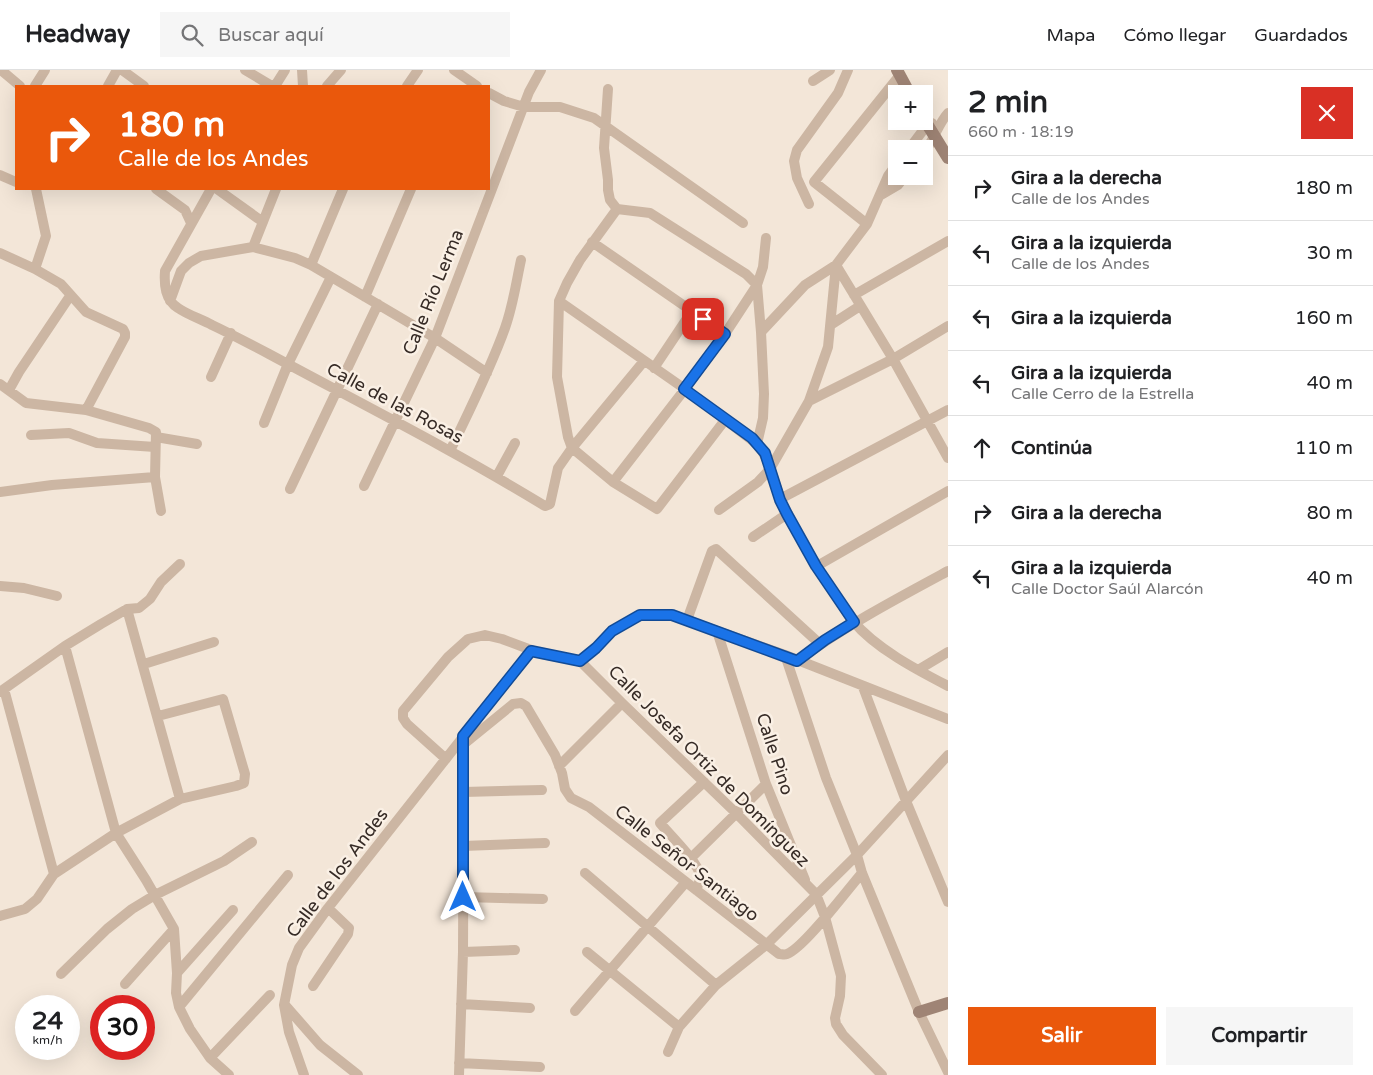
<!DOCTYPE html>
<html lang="es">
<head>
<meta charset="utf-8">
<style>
	body { margin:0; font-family:"Varela Round",sans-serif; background:#f6f6f6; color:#202124; height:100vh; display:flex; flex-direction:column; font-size:19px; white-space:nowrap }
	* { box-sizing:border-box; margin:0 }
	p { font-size:16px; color:#757577 }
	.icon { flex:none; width:28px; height:28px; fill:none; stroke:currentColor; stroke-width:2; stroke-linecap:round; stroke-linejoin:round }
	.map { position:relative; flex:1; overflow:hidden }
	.sheet { display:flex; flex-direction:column; background:#fff; width:425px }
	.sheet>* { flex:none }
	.hud { position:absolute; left:15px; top:15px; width:475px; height:105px; border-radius:0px; box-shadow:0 5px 20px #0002; background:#ea580c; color:#fff; overflow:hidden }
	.tools { position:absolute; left:888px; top:15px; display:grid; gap:10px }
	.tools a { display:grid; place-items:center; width:45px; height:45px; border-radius:0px; background:#fff; box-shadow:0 5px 20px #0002; font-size:25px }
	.speed { position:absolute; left:15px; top:925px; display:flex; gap:10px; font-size:25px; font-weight:700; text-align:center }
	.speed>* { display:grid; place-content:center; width:65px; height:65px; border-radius:50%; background:#fff; box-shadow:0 5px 20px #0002; line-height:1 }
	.speed small { font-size:12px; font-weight:400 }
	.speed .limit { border:8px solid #d22; background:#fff; color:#111 }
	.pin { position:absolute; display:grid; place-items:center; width:42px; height:42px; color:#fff; margin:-21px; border-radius:10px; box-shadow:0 2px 8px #0006 }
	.me { position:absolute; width:55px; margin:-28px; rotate:0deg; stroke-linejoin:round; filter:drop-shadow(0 0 4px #0008) }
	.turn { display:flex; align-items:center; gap:18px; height:105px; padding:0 20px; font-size:22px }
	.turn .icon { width:65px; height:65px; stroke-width:2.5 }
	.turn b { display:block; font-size:35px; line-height:42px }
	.round { display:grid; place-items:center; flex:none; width:52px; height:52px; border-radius:0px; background:#f6f6f6 }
	.overview { display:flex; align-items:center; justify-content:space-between; height:85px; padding:0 20px }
	h1 { font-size:30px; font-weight:700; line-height:38px }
	.primary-button { display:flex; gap:10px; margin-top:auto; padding:10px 20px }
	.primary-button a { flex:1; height:58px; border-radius:0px; background:#ea580c; color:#fff; font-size:20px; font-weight:700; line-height:58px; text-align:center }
	.primary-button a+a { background:#f6f6f6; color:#202124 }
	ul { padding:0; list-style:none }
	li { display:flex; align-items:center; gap:15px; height:65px; padding:0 20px; border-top:1px solid #e0e0e0 }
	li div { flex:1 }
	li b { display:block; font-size:19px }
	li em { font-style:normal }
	header { display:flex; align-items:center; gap:30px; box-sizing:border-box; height:70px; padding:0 25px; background:#fff; border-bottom:1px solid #e0e0e0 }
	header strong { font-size:24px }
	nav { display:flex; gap:28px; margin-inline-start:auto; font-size:18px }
	.search { width:350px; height:45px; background:#f6f6f6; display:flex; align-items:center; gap:12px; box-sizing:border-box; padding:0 18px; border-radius:0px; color:#757577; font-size:19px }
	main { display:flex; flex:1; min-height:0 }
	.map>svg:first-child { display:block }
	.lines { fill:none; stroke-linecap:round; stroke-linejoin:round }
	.street { stroke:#ccb6a3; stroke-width:10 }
	.secondary { stroke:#9f8475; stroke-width:12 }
	.route-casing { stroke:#114b97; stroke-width:12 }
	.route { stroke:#1a73e8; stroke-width:9 }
	.labels { text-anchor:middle; stroke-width:5; stroke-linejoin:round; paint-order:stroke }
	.street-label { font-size:18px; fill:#362b26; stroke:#faf0e5 }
</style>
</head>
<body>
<header>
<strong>Headway</strong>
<div class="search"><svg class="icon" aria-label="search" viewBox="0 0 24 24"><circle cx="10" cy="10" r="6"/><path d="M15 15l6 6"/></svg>Buscar aquí</div>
<nav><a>Mapa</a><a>Cómo llegar</a><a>Guardados</a></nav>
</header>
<main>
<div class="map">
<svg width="948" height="1005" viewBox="0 0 948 1005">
	<rect width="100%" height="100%" fill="#f3e6d8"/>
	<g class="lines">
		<!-- street -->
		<path class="street" d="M 1,0 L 20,16
			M 122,0 L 144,16
			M 245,0 L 272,16
			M 302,0 L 303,16
			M 454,0 L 477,16
			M 813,11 L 830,0
			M 35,16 L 45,0
			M 108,16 L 117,0
			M 275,16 L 285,0
			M 327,16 L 341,0
			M 407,16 L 418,0
			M 608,19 L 604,78 L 608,110 L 608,120 L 610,130 L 617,139
			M 489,23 L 504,31 L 524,37 L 560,37 L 594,48 L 743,153
			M 909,79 L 927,55 L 932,53
			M 924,83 C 934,70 938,54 948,43
			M 0,105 L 16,112
			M 156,119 L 185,140 L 191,153
			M 211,119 L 165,201 C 164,215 165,230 178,238 C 188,245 201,249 212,255 C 231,264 250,274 269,284 C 362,334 455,381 545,436 L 550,434 L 558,398 L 572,378 L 644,291
			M 217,119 L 263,152
			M 881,125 L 898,115 L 905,106
			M 809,134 L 797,108 L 794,91 L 797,80 L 838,23 L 848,0
			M 617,139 L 580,190 L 567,213 L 559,231 L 557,307 L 568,367 L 572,378 L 613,412 L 657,439 L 725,350
			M 617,139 L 650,143 L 746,204 L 757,215
			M 867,154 L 814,112 L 900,5
			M 592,172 L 725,264
			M 253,177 L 276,119
			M 0,183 L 35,199 L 61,214 L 86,242 L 123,259 L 125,263 L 125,267 L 86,340
			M 311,195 L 343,119
			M 35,199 L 46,166 L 36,119
			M 757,215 L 761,262 L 764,324 L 763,348 L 757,374
			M 854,225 L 948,171
			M 365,227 L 411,119
			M 170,231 L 181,201 L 189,193 L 201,186 L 253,177 L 295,188 L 311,195 L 435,268 L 487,303
			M 559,231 L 685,319 L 757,374 C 773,394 775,421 787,444 C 801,471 817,497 834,523 C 841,532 846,543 853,551 C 875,578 917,600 948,616
			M 832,254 L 860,236
			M 761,262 L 805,215 L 836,195 L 893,289 L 948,388
			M 654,298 L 692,241
			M 211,307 L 231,263
			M 0,314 L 26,333 L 86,340 L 149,358 L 156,362 L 155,407 L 161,441
			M 9,320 L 19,302 L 70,226
			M 809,331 L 893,289 L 948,256
			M 264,353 L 288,294 L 331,207
			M 31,365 L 69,363 L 97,373 L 155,377
			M 156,367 L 197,374
			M 450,381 C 469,341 490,300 505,258 C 513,236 516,213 521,190
			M 497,406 L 515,373
			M 613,412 L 685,319 L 725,264 L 757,215 L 763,197 L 766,168
			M 364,416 L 435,268 L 529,22 L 541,0
			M 290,419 L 378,234
			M 0,422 L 52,415 L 155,407
			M 780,429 L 948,340
			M 719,440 L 758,412 L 770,399 L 809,331 L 828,277 L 836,195 L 867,154 L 888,106 L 896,95
			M 753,467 L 787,444
			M 817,496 L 948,421
			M 0,516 L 24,518 L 57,526
			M 127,539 L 180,729
			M 687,550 L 712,481 L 716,479 L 820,574
			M 717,561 L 766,714 L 805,810
			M 65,576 L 116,763 L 146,810 L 174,859 L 177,903 L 176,923 L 179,937 L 190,959 L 210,988 L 229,1005
			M 785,585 L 826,708 L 857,785 L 862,803 L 919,942 L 948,1002
			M 580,591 L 622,633 L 736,743 L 816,824 L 825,847 L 841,906 L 840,926 L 835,948 L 836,954 L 843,965 L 882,1005
			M 797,591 C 845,556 896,529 948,501
			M 144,594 L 214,572
			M 918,600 L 948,582
			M 863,617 L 906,731 L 948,832
			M 4,619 L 54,804
			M 0,622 L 65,576 L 101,554 L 127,539 L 139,538 L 150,529 L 161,512 L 180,494
			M 464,674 L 513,634 L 521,633 L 526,636 L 555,685 L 562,703 L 565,719 L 571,728 L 589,737 L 779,884 C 782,884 784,885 787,884 C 804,878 848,819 862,803
			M 446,689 L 407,654 L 403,648 L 403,641 L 448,587 L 468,569 L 485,565 L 502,569 L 542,584 L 580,591 L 596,578 L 612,561 L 640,545 L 672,545 L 785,585 L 948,649
			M 559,696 L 622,633
			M 464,722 L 542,720
			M 463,776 L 545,773
			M 691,788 L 766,714
			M 585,803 L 716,915
			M 696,820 C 698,815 701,810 700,805 C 698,792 669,764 660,753 L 704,712
			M 463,827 L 543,829
			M 0,846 L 25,839 L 37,829 L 54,804 L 116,763 L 180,729 L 236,716 L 244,713 L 245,704 L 223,629 L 158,646
			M 463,882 L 515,880
			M 587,882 L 679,957
			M 177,903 L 233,840
			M 61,904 L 107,859 L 132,839 L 155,825 L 224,791 L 252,772
			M 125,914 L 174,859
			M 313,916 L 348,864 L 349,858 L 328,838
			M 461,934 L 530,938
			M 285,935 L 320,975 L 358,1005
			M 179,937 L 288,805
			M 575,941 L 686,812
			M 668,982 L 679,957 L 716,915 L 766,875 L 857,785 L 948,685
			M 210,988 L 270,925
			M 459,993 L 540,997
			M 304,1005 L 289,962 L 284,935 L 292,895 L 299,878 L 328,838 L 531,581
			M 459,1005 L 463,882 L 464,667"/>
		<!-- secondary -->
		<path class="secondary" d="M 897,0 L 910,24
			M 924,49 L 948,88
			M 919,942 L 948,933"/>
	</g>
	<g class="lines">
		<defs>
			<path id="route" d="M 463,827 L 463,666 L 531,581 L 580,591 L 596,578 L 612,561 L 640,545 L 672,545 L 797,591 L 825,570 L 854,552 L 816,496 L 787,444 L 780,430 L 765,383 L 752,368 L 684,319 L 725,264 L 703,249"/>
		</defs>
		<!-- route casing -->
		<use href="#route" class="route-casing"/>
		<!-- route -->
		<use href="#route" class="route"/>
	</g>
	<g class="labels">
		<!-- street labels -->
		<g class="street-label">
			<text transform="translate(433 222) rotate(-68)" y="6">Calle Río Lerma</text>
			<text transform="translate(395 333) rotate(28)" y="6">Calle de las Rosas</text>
			<text transform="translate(775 684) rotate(72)" y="6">Calle Pino</text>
			<text transform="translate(709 696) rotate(45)" y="6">Calle Josefa Ortiz de Domínguez</text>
			<text transform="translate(687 793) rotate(38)" y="6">Calle Señor Santiago</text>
			<text transform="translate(337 803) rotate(-53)" y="6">Calle de los Andes</text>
		</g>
	</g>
</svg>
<div class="tools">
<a>+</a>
<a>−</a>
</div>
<div class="speed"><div>24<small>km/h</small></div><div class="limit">30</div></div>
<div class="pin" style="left:703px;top:249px;background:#d93025"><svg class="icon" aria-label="arrive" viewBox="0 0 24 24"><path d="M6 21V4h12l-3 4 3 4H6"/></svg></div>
<svg class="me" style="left:463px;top:827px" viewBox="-20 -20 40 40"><path d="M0-17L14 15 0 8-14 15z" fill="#1a73e8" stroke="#fff" stroke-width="4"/></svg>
<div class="hud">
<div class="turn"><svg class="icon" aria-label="right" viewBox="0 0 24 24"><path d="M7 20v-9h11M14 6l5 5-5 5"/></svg><div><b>180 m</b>Calle de los Andes</div></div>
</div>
</div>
<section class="sheet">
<div class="overview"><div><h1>2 min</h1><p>660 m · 18:19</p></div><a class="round" style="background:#d93025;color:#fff"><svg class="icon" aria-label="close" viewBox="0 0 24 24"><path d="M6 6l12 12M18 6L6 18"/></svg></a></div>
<ul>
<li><svg class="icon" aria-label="right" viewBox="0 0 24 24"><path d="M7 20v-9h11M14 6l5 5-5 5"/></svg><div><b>Gira a la derecha</b><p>Calle de los Andes</p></div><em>180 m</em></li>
<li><svg class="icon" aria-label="left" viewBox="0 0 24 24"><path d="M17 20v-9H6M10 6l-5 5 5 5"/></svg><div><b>Gira a la izquierda</b><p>Calle de los Andes</p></div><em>30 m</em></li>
<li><svg class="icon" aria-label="left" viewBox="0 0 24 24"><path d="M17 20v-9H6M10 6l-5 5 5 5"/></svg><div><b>Gira a la izquierda</b></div><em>160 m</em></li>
<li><svg class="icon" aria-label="left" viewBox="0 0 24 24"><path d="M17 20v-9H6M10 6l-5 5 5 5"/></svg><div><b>Gira a la izquierda</b><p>Calle Cerro de la Estrella</p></div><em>40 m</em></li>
<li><svg class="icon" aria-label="ahead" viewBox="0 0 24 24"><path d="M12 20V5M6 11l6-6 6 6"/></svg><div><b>Continúa</b></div><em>110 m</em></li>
<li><svg class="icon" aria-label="right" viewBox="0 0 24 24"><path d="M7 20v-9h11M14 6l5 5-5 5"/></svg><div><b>Gira a la derecha</b></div><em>80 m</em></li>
<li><svg class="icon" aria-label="left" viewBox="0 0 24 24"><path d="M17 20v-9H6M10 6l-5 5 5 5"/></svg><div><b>Gira a la izquierda</b><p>Calle Doctor Saúl Alarcón</p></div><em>40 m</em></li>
</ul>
<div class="primary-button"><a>Salir</a><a>Compartir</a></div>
</section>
</main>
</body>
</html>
